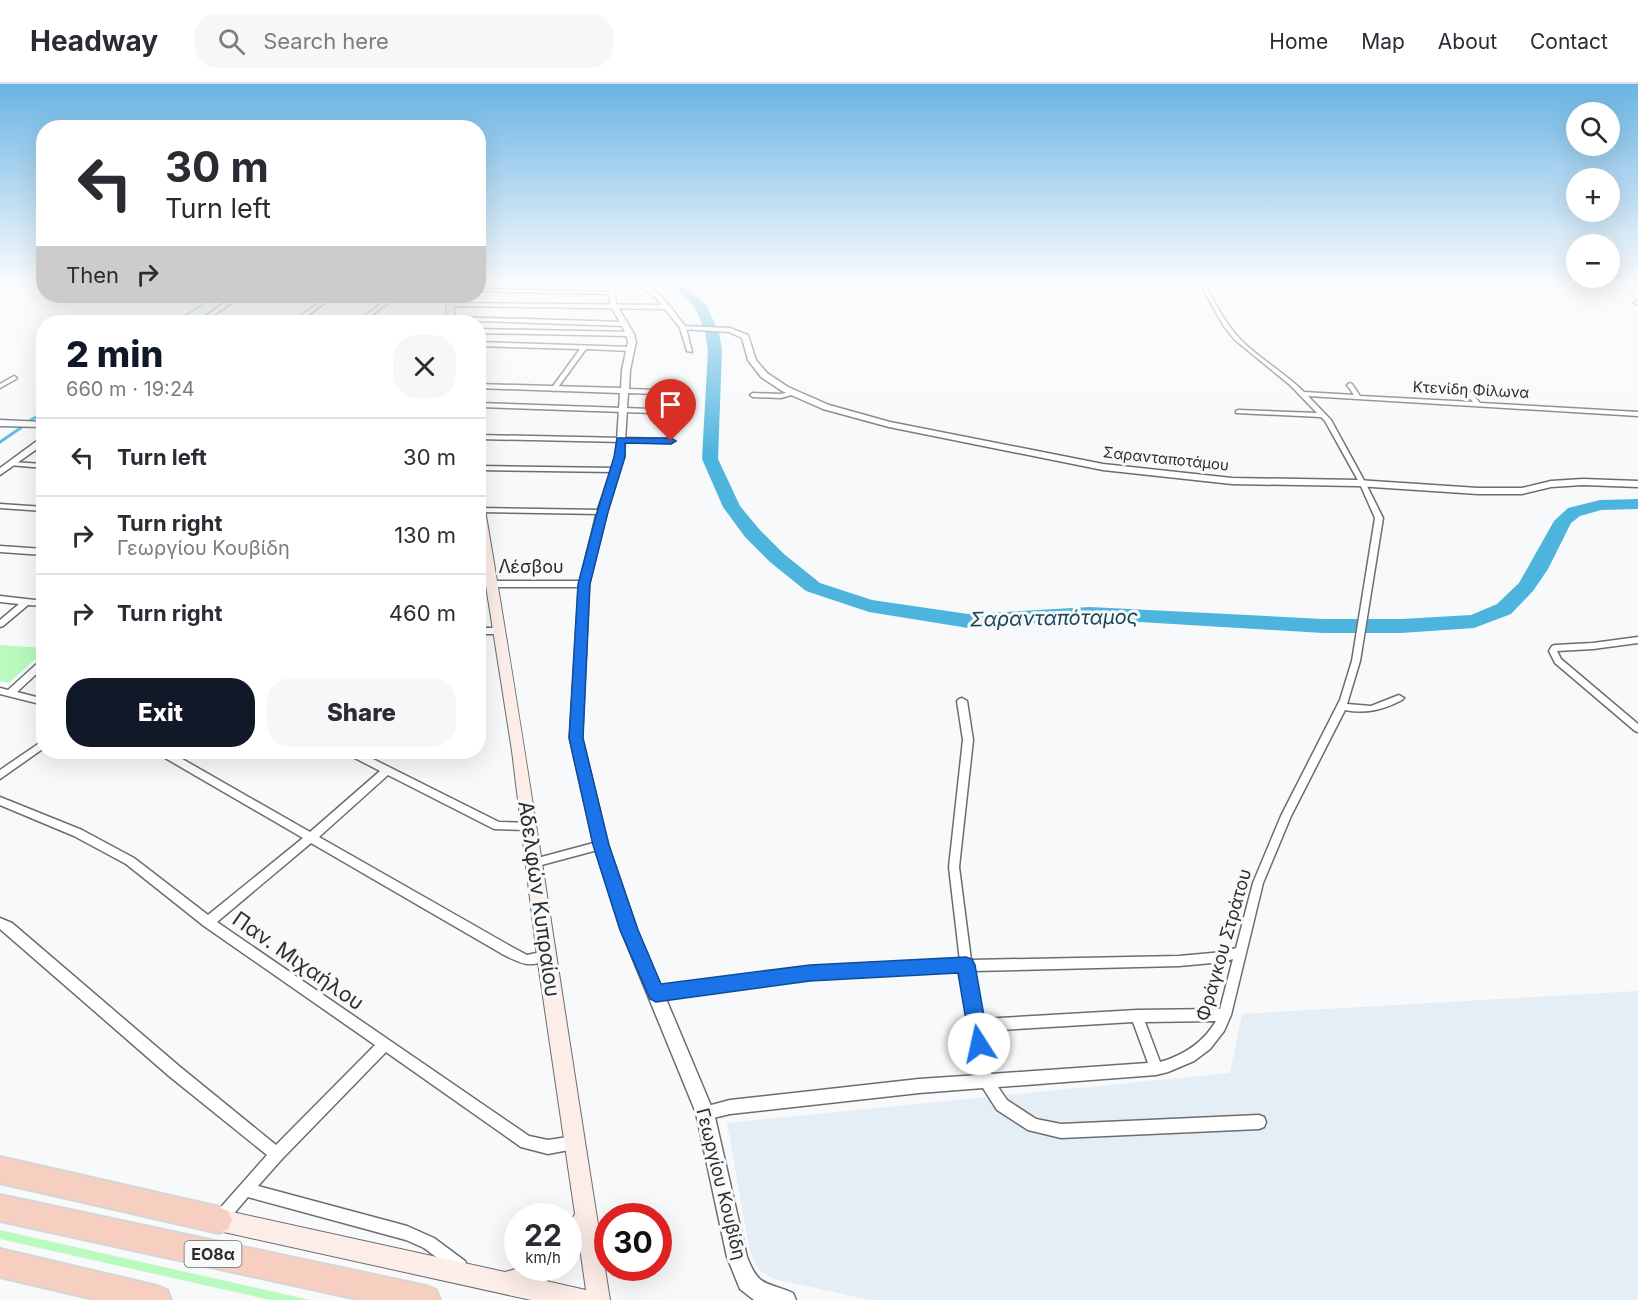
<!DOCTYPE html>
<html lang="en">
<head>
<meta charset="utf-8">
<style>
	body { margin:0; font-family:Inter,sans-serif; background:#f7f7f7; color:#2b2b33; height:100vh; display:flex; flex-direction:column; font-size:22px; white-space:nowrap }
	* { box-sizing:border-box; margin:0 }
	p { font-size:20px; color:#7c7c81 }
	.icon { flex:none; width:33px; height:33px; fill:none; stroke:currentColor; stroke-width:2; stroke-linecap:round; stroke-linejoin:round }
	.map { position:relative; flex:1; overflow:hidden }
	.drawer { position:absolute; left:36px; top:231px; width:450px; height:444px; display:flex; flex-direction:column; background:#fff; border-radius:24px; box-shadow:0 6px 24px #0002 }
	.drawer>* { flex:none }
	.hud { position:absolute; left:36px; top:36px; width:450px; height:183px; border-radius:24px; box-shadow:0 6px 24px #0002; background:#fff; color:#2b2b33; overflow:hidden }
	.fabs { position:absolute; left:1566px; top:18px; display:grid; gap:12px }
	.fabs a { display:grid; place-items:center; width:54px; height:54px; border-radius:50%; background:#fff; box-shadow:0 6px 24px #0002; font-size:30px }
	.speed { position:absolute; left:504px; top:1119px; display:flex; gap:12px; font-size:30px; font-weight:700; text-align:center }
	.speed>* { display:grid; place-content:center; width:78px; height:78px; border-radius:50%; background:#fff; box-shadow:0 6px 24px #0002; line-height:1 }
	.speed small { font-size:15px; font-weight:400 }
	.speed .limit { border:9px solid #d22; background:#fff; color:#111 }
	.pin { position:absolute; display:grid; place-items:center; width:51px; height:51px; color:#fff; margin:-62px -26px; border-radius:50% 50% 50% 0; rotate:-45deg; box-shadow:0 0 6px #0007 }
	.pin .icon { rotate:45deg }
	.me { position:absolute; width:66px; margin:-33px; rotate:350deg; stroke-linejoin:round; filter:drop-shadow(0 0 4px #0008) }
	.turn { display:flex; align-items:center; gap:21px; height:126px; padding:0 30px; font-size:27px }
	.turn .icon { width:78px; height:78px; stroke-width:2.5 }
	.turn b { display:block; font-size:42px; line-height:51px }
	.then { display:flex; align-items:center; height:57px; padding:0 30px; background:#0003; gap:12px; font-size:22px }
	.round { display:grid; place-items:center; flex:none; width:63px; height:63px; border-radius:24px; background:#f7f7f7 }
	.overview { display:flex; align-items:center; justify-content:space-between; height:102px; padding:0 30px }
	h1 { font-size:36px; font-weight:800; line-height:45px; color:#111827 }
	.action { display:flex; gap:12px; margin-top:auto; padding:12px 30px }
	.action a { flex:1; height:69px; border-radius:24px; background:#111827; color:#fff; font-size:24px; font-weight:800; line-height:69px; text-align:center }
	.action a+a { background:#f7f7f7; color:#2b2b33 }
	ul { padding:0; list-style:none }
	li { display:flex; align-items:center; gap:18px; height:78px; padding:0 30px; border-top:2px solid #e1e1e2 }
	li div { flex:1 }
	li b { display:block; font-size:22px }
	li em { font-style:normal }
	header { display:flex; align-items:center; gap:36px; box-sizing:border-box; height:84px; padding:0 30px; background:#fff; border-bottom:2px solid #e1e1e2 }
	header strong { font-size:28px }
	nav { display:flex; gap:33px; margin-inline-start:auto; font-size:21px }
	.search { width:420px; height:54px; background:#f7f7f7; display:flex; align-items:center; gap:15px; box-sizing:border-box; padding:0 21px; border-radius:24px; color:#7c7c81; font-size:22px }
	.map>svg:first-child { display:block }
	.built { fill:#e6eef5 }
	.green { fill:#b9fabf }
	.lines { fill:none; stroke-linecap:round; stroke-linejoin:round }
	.stream-far1 { stroke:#4db4dd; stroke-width:2 }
	.stream { stroke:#4db4dd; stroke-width:3 }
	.river { fill:#4db4dd; fill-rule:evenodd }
	.minor-casing { stroke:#6c6d6f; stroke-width:3 }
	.tertiary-casing { stroke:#6c6d6f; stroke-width:3 }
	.secondary-casing { stroke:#6c6d6f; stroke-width:2 }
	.trunk-casing { stroke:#d5d5d5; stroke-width:4 }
	.minor { fill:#fff; fill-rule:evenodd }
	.tertiary { fill:#fff; fill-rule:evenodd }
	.secondary { fill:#fcede8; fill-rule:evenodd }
	.trunk { fill:#f7cfc0; fill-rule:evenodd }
	.route { fill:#1a73e8; stroke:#114b97; stroke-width:1.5 }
	.labels { text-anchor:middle; stroke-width:6; stroke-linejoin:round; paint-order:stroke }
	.far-street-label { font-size:15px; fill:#2c2d2d; stroke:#f7f9fa }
	.shield { fill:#f7f9fa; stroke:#696a6a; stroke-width:1.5 }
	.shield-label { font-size:16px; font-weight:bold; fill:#2c2d2d }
	.street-label { font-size:18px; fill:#2c2d2d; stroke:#f7f9fa }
	.water-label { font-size:20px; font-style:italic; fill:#1b4859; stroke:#f7f9fa }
	.near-street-label { font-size:21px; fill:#2c2d2d; stroke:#f7f9fa }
</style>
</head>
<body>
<header>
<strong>Headway</strong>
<div class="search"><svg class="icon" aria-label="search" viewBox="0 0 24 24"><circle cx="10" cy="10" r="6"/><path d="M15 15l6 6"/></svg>Search here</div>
<nav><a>Home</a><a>Map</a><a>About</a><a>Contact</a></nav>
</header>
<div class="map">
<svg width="1638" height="1216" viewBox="0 0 1638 1216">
	<rect width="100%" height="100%" fill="#f7f9fa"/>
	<!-- built -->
	<path class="built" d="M 1638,907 L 1638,1216 L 870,1216 L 774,1195 L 759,1186 L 750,1169 L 727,1039 L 1230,989 L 1242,930 Z"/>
	<!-- green -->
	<path class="green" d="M 0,561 L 43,564 L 43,568 L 9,599 L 0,597 Z
		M 0,1146 L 310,1216 L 270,1216 L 0,1155 Z"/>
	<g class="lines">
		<!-- stream-far1 -->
		<path class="stream-far1" d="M 174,238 L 217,212"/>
		<!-- stream -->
		<path class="stream" d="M 31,336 L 44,328
			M 0,358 L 22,343"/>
		<!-- river -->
		<path class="river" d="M 670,198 L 683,198 L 706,221 L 719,248 L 722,266 L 718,375 L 740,422 L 759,445 L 784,470 L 820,499 L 872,516 L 968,530 L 1090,523 L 1323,535 L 1401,535 L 1471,531 L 1497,520 L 1519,499 L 1554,437 L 1568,424 L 1600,416 L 1638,415 L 1638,425 L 1601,426 L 1580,432 L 1571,439 L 1548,485 L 1533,507 L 1511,530 L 1474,544 L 1401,549 L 1323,549 L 1090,535 L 968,544 L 869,528 L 806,507 L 770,478 L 745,453 L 723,423 L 702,375 L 708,266 L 705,248 L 696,225 Z"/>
		<defs>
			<path id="minor" d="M 1199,198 L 1204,198 C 1214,217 1224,238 1239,254 C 1258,274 1284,288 1304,308 L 1354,311 L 1347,301 L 1350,299 L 1352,300 L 1360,312 L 1473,318 L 1462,305 L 1465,303 L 1467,304 L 1480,319 L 1638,328 L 1638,332 L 1308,312 L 1331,336 L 1366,400 L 1383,434 L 1360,577 L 1347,620 L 1371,622 L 1399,611 L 1404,614 L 1402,616 C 1383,626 1366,630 1345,626 L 1291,732 L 1263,799 L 1231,931 L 1224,947 L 1210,965 L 1194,977 L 1168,988 L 1156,991 L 998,1003 L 1007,1016 L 1036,1035 L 1061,1040 L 1259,1031 L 1264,1033 L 1266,1038 L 1264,1043 L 1259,1045 L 1061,1054 L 1028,1046 L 997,1026 L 983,1004 L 919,1009 L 730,1030 L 705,1036 L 700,1034 L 698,1029 L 700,1024 L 730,1016 L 919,995 L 979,991 L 961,887 L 872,889 L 810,894 L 656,915 L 652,913 L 650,909 L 652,905 L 656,903 L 810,884 L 872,879 L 960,877 L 949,783 L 963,656 L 957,617 L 959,615 L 962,614 L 967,617 L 973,656 L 959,783 L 971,876 L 1179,872 L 1223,868 L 1236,864 L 1253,799 L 1281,732 L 1340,616 L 1352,577 L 1375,434 L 1360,400 L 1325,337 L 1321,333 L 1236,329 L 1236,327 L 1238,326 L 1317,329 L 1290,301 L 1235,256 L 1223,241 ZM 1233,875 L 1220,925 L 1137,926 L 982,935 L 973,887 L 1179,882 L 1223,878 ZM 1216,937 C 1203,959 1184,971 1160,978 L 1145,938 ZM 1133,938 L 1148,979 L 991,990 L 984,947 Z
				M 478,205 L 611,208 L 613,209 L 611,210 L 478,207 Z
				M 329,212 L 334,212 L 304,234 L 350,236 L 352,238 L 300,237 L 297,238 L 292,238 Z
				M 342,212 L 364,212 L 424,215 L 449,214 L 451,215 L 449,216 L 424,217 L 392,216 L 362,238 L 357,238 L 386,216 L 344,213 Z
				M 1637,217 L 1638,217 L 1638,221 L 1634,219 Z
				M 449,219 L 665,221 L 668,223 L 665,225 L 447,222 L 447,220 Z
				M 452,233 L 625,238 L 628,240 L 625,242 L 450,236 L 450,234 Z
				M 683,242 L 686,244 L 692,268 L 687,267 L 680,244 Z
				M 478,245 L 630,248 L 633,250 L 630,252 L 478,249 Z
				M 478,258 L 631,263 L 634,265 L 631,267 L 586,265 L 556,306 L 554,307 L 551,305 L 580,265 L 478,262 Z
				M 14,292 L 17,294 L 16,295 L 0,304 L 0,300 Z
				M 793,307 L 796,309 L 795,310 L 781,314 L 753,313 L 750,311 L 753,309 L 781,310 Z
				M 478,319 L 681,326 L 684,328 L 681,330 L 478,323 Z
				M 478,351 L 671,355 L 674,357 L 671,359 L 478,355 Z
				M 11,378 L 44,380 L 44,384 L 9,381 L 9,379 Z
				M 478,382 L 615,384 L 618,386 L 615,388 L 478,386 Z
				M 0,420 L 44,423 L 44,427 L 0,424 Z
				M 478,424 L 602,426 L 606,428 L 602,430 L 480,428 L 478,428 Z
				M 0,512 L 44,517 L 44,522 L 28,521 L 3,542 L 0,543 L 0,536 L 19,520 L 0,518 Z
				M 478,544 L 498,544 L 502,547 L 498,550 L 478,550 Z
				M 1638,553 L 1638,559 L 1593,565 L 1557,567 L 1561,575 L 1638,640 L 1638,648 L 1635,647 L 1555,579 L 1549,567 L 1552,562 L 1555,561 L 1593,559 Z
				M 44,575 L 44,583 L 17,608 L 44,615 L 44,621 L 0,610 L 0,604 L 8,606 L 41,576 Z
				M 44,656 L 44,664 L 0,695 L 0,686 Z
				M 158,668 L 170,668 L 310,748 L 380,687 L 349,671 L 347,668 L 359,668 L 499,738 L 532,739 L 533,742 L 532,745 L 528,746 L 494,745 L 388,691 L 319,753 L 512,863 L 527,871 L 546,867 L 550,868 L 552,872 L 550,876 C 528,883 524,881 504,871 L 311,759 L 217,838 L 529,1052 L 548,1056 L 574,1052 L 579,1054 L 581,1059 L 579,1064 L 548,1070 L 521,1063 L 386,968 L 282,1075 L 258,1102 L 407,1142 L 434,1154 L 465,1177 L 467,1182 L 465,1187 L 460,1189 L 455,1187 L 424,1164 L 406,1156 L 248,1113 L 224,1141 L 219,1143 L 214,1141 L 212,1136 L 214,1131 L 267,1071 L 169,992 L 0,845 L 0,834 L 12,839 L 179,982 L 276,1061 L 375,961 L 204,842 L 126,780 L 74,752 L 0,721 L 0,713 L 82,746 L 134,774 L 208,831 L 303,754 L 160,671 Z
				M 601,757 L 605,758 L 606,761 L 605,764 L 534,783 L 530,782 L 529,779 L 530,776 L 534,775 Z"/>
			<path id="tertiary" d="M 608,198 L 614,198 L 616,220 L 634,250 L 636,258 L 630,286 L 629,305 L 687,307 L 691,309 L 687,311 L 628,309 L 624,373 L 607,428 L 589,500 L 582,654 L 608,761 L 637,846 L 714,1029 L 747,1173 C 759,1204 766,1197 793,1209 L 796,1216 L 754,1216 L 740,1205 L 727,1173 L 696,1029 L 621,846 L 594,761 L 570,654 L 579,503 L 478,503 L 478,497 L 580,497 L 597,428 L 616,373 L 620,309 L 478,304 L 478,300 L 621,304 L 622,286 L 628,258 L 626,250 L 610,220 Z
				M 633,198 C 656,198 672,226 685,242 L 730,244 L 748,251 L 756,276 L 767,289 L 788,303 L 829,321 L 890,338 L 1103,380 L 1232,394 L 1357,396 L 1478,404 L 1522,404 L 1551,397 L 1583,395 L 1638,397 L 1638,403 L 1583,401 L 1551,403 L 1522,410 L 1478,410 L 1357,402 L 1232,400 L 1103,386 L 889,343 L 823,325 L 782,307 L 761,293 L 748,276 L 742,254 L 729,248 L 681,245 L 656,214 Z
				M 234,212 L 241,212 L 204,238 L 197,238 Z
				M 0,336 L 44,338 L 44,343 L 0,342 Z
				M 41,354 L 44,354 L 44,360 L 0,391 L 0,384 Z
				M 0,462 L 44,465 L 44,471 L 0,468 Z"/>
			<path id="secondary" d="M 445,212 L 452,212 L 456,238 L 448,238 Z
				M 478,411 L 483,414 C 529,681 567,949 610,1216 L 531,1216 L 219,1147 L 211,1144 L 208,1136 L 211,1128 L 219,1125 L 505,1188 L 519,1184 L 559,1184 L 556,1192 L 546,1197 L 586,1206 L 580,1164 L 576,1171 L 568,1174 L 568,1141 L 575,1130 L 537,872 L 512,667 L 478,451 Z"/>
			<path id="trunk" d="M 0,1073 L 219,1123 L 228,1127 L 232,1136 L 228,1145 L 219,1149 L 0,1099 Z
				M 0,1111 L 426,1202 L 436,1206 L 440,1216 L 362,1216 L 0,1137 Z
				M 0,1165 L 157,1202 L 167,1206 L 171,1216 L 98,1216 L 0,1193 Z"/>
		</defs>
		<!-- minor casing -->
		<use href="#minor" class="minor-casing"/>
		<!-- tertiary casing -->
		<use href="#tertiary" class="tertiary-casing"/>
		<!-- secondary casing -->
		<use href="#secondary" class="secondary-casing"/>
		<!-- trunk casing -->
		<use href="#trunk" class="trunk-casing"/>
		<!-- minor -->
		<use href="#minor" class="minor"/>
		<!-- tertiary -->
		<use href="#tertiary" class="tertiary"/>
		<!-- secondary -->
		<use href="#secondary" class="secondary"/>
		<!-- trunk -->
		<use href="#trunk" class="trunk"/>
	</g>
	<!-- sky -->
	<linearGradient id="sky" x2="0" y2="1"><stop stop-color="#6ab4e4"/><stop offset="0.54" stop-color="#fbfcfd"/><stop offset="1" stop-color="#fbfcfd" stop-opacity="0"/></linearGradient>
	<rect width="1638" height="368" fill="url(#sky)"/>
	<!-- route -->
	<path class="route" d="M 617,354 L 671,354 L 676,357 L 671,360 L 625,359 L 625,373 L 608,428 L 590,500 L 583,654 L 609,761 L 638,846 L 661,900 L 810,881 L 966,873 L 972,875 L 975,881 L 989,960 L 986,966 L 979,969 L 972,966 L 970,960 L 958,889 L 810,897 L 656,918 L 650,915 L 620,846 L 593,761 L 569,654 L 578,500 L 597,428 L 614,373 Z"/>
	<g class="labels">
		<!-- far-street labels -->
		<g class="far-street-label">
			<text transform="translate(1471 306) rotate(3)" y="5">Κτενίδη Φίλωνα</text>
			<text transform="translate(1166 375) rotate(6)" y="5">Σαρανταποτάμου</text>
		</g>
		<!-- shield labels -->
		<rect class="shield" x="184.5" y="1157" width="57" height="26" rx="4.5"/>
		<g class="shield-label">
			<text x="213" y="1176">ΕΟ8α</text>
		</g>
		<!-- street labels -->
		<g class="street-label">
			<text x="531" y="489">Λέσβου</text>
			<text transform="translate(1224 861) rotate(-74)" y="6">Φράγκου Στράτου</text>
			<text transform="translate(721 1100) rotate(76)" y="6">Γεωργίου Κουβίδη</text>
		</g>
		<!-- water labels -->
		<g class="water-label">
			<text transform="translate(1054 534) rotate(-1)" y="7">Σαρανταπόταμος</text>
		</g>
		<!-- near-street labels -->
		<g class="near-street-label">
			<text transform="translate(539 815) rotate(82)" y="7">Αδελφών Κυπραίου</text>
			<text transform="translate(298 877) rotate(35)" y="7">Παν. Μιχαήλου</text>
		</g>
	</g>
</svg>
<div class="fabs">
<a><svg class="icon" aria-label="search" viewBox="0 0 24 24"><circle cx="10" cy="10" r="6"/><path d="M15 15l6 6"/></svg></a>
<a>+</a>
<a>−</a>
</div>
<div class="speed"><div>22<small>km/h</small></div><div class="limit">30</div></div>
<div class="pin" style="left:671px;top:357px;background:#d93025"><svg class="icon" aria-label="arrive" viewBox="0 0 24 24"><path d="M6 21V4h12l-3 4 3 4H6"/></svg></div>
<svg class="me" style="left:979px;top:960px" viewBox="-20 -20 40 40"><circle r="19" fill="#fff"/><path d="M0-13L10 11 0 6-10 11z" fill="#1a73e8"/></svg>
<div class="hud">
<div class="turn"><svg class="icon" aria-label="left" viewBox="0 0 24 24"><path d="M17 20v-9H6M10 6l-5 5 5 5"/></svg><div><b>30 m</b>Turn left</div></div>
<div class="then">Then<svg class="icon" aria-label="right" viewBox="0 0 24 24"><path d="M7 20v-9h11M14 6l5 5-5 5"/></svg></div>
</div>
<section class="drawer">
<div class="overview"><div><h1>2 min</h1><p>660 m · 19:24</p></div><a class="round"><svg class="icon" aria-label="close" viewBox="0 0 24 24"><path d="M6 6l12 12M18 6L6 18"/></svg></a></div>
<ul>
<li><svg class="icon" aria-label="left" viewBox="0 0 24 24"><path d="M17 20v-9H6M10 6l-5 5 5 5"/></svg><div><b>Turn left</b></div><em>30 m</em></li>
<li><svg class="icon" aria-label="right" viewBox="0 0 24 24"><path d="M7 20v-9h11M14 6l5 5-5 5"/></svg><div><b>Turn right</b><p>Γεωργίου Κουβίδη</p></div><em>130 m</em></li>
<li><svg class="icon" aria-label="right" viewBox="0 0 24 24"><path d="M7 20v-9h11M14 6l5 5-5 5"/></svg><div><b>Turn right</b></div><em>460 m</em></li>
</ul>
<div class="action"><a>Exit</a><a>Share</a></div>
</section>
</div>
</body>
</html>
